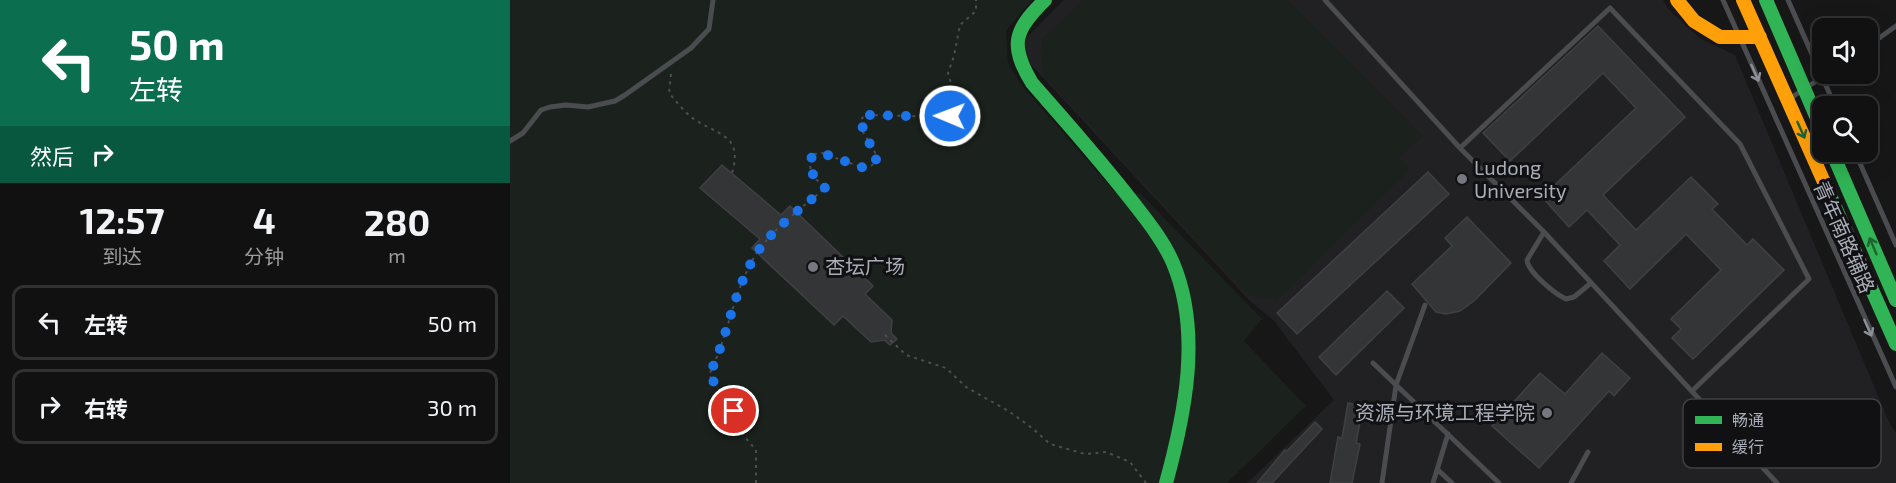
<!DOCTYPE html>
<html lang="zh">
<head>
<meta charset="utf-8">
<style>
	body { margin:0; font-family:"Exo 2","Noto Sans SC",sans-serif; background:#1e1f1f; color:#f1f3f6; height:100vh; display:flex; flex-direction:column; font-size:22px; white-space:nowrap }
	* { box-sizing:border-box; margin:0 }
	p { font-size:20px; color:#9c9d9f }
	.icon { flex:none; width:33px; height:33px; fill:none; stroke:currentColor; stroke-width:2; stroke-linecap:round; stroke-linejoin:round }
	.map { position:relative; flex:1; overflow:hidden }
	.sheet { display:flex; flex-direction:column; background:#111; width:510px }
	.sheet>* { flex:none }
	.top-card { background:#0b6e4f; color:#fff; overflow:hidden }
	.controls { position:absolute; left:1302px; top:18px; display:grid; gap:12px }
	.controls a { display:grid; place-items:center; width:66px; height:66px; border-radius:12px; background:#111; box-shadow:0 6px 24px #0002,0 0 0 2px #303131; font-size:30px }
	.pin { position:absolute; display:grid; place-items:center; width:51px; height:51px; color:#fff; margin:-26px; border:3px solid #fff; border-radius:50%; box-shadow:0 2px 6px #0007 }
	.me { position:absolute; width:66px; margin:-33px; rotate:271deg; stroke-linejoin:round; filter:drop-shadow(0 0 4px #0008) }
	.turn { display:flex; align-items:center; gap:21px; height:126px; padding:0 30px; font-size:27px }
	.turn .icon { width:78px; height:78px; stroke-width:2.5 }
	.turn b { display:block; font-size:42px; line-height:51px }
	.then { display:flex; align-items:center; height:57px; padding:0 30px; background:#0003; gap:12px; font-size:22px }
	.eta { display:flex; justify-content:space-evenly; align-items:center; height:102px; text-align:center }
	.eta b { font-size:36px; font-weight:700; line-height:42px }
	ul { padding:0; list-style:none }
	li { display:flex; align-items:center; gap:18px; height:75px; margin:0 12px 9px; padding:0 18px; border:3px solid #303131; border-radius:12px }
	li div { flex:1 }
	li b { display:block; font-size:22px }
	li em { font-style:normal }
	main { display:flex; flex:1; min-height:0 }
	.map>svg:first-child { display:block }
	.built { fill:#212124 }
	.green { fill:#1b211c }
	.building { fill:#343537; stroke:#3f4043; stroke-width:1.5 }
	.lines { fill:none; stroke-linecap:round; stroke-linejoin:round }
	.path { stroke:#4d4e52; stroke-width:2; stroke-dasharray:3 4.5; stroke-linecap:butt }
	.lane { stroke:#4b4c50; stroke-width:5 }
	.fast { stroke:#30b455; stroke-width:14 }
	.slow { stroke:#ff9f0a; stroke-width:14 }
	.oneway { stroke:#8c9099 }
	.oneway2 { stroke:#206234 }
	.route { stroke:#1a73e8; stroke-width:10; stroke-dasharray:0 18 }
	.poi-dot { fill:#757880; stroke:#111113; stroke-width:2 }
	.labels { text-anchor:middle; stroke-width:6; stroke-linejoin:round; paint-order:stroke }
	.poi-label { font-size:20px; fill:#a8adb8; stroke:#111113; text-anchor:start }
	.street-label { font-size:20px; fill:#a8adb8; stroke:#111113 }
	.key { fill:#111113; stroke:#3e4045; stroke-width:1.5 }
	.key-label { font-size:16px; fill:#a8adb8 }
</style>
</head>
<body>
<main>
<section class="sheet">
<div class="top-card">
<div class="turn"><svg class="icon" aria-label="left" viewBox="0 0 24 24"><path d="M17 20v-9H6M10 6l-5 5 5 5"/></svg><div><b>50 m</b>左转</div></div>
<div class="then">然后<svg class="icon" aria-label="right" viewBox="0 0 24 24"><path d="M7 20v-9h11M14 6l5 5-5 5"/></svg></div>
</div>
<div class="eta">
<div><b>12:57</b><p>到达</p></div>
<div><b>4</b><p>分钟</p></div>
<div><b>280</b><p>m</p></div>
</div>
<ul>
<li><svg class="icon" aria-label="left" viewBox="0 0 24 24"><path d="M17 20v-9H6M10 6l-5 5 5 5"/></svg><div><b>左转</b></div><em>50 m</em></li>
<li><svg class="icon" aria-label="right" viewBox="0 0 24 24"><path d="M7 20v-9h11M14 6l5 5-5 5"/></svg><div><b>右转</b></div><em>30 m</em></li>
</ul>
</section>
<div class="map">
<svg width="1386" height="483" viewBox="0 0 1386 483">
	<rect width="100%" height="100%" fill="#171717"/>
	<!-- built -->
	<path class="built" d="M 554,0 L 1153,0 L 1160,11 L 1191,39 L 1225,55 L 1379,422 L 1386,433 L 1386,483 L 737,483 L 824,400 L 764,321 L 739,300 L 515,58 L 516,38 Z"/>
	<!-- green -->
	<path class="green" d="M 0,0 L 522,0 L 496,31 L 498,63 L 510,83 L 604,191 L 631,194 L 752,319 L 734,341 L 796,406 L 717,483 L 0,483 Z
		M 574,0 L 778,0 L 913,136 L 888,158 L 900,169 L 767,300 L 739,296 L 533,74 L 531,40 Z"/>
	<!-- building -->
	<path class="building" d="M 1088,26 L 1175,117 L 1093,195 L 1126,230 L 1181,177 L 1208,204 L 1202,209 L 1237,245 L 1243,239 L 1274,270 L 1183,359 L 1162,338 L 1171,329 L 1161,319 L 1211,270 L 1176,234 L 1120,289 L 1094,261 L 1110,245 L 1077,210 L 1059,227 L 1032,197 L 1126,108 L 1093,73 L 1000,161 L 973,133 Z
		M 212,165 L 271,215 L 280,206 L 363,286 L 355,294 L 382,320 L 381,333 L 387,339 L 380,345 L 374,340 L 361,342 L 333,316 L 324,325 L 242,248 L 250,239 L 190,188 Z
		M 918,172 L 939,194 L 787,334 L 767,313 Z
		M 957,217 L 1001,263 L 965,300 L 950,311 L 936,314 L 926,312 L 902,284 L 942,246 L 935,238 Z
		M 877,291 L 894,308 L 826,375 L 809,357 Z
		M 1092,353 L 1120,378 L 1104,396 L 1099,391 L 1029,468 L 982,426 L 1030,373 L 1055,394 Z
		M 838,403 L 853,406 L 846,443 L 850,444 L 842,483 L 820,483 L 828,437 L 832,438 Z
		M 805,422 L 812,429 L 762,483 L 747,483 L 775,450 L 777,451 Z"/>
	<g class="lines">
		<!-- path -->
		<path class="path" d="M 161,74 L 159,93 C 166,101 173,110 181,117 C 205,135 234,133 222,173
			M 375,335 L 396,355 L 436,368 L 456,387 L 500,412 L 522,428 L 540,444 L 575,454 L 596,452 L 620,462 L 636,483
			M 246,483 L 246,450 L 222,422 L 224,411 L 199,375 C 217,339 222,298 241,263 C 255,234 291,209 315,188 C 304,178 294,168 305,154 L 312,153 L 354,168 C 362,167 365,164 367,156 L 353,132 L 352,118 L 357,115 L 435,117 L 440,116 L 445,110 L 447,104 L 438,73 L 444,56 L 450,25 L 466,11 L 466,0"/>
		<!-- lane -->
		<path class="lane" d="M 815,0 L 950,148 L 1034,232 L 1267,483
			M 1213,0 L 1386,387
			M 1278,0 L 1325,106
			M 1358,46 L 1386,26
			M 1279,99 L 1317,74
			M 0,141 L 13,133 L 31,110 L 40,107 L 56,105 L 78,107 L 105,101 L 115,95 L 181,48 L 199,29 L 203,0
			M 950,148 L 1100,8 L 1230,144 L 1299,279 L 1182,391
			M 1345,152 L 1386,245
			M 1034,232 L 1017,260 C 1018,272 1045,294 1056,299 L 1064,297 L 1081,283
			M 863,363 L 989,483
			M 928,470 L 942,483
			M 872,483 L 886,385 L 915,305
			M 923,483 L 938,434
			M 1061,483 L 1078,452"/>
		<!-- fast -->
		<path class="fast" d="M 535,0 C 504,30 499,45 522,83 C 557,123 593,163 625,205 C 639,223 654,242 663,263 C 692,332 675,414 656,483
			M 1256,0 L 1312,130
			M 1322,152 L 1386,300
			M 1314,182 L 1386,344"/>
		<!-- slow -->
		<path class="slow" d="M 1167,0 L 1184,21 L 1210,37 L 1250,37
			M 1233,0 L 1314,182"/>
	</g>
	<!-- one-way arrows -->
	<defs><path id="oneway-shaft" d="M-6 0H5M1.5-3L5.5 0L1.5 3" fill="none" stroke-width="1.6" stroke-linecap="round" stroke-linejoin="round" transform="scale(1.5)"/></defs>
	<g class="oneway">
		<use href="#oneway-shaft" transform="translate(1245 73) rotate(66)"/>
		<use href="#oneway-shaft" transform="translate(1358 328) rotate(66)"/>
	</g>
	<g class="oneway2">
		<use href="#oneway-shaft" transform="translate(1291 130) rotate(66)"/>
		<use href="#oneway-shaft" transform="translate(1363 246) rotate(-113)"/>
	</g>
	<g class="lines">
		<!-- route -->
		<path class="route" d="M 224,411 L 199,375 C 217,339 222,298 241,263 C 255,234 291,209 315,188 C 304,178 287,158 312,153 L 354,168 C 362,167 365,164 367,156 L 353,132 L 352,118 L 357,115 L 435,117 L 440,116"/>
	</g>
	<!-- markers -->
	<g class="poi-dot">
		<circle cx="952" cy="179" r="6"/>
		<circle cx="303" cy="267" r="6"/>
		<circle cx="1037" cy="413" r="6"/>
	</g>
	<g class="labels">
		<!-- poi labels -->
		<g class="poi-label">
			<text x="964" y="175">Ludong<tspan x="964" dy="23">University</tspan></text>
			<text x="315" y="274">杏坛广场</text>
			<text x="1025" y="420" text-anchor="end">资源与环境工程学院</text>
		</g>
		<!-- street labels -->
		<g class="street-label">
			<text transform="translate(1334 237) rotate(66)" y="7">青年南路辅路</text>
		</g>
	</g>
	<!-- legend -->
	<rect x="1173" y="399" width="198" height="69" rx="9" class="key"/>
	<rect x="1185" y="416" width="27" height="8" fill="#30b455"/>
	<rect x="1185" y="443" width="27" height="8" fill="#ff9f0a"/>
	<g class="key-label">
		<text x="1222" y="426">畅通</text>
		<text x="1222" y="453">缓行</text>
	</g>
</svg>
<div class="controls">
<a><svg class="icon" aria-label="sound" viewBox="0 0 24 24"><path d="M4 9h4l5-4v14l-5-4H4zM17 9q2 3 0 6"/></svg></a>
<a><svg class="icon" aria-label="search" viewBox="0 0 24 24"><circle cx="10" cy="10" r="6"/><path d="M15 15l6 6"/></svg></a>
</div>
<div class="pin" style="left:224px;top:411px;background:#d93025"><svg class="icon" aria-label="arrive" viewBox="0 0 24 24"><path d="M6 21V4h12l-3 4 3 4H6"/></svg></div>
<svg class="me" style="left:440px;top:116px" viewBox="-20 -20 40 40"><circle r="17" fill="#1a73e8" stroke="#fff" stroke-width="3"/><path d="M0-11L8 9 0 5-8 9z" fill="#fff"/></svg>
</div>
</main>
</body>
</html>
